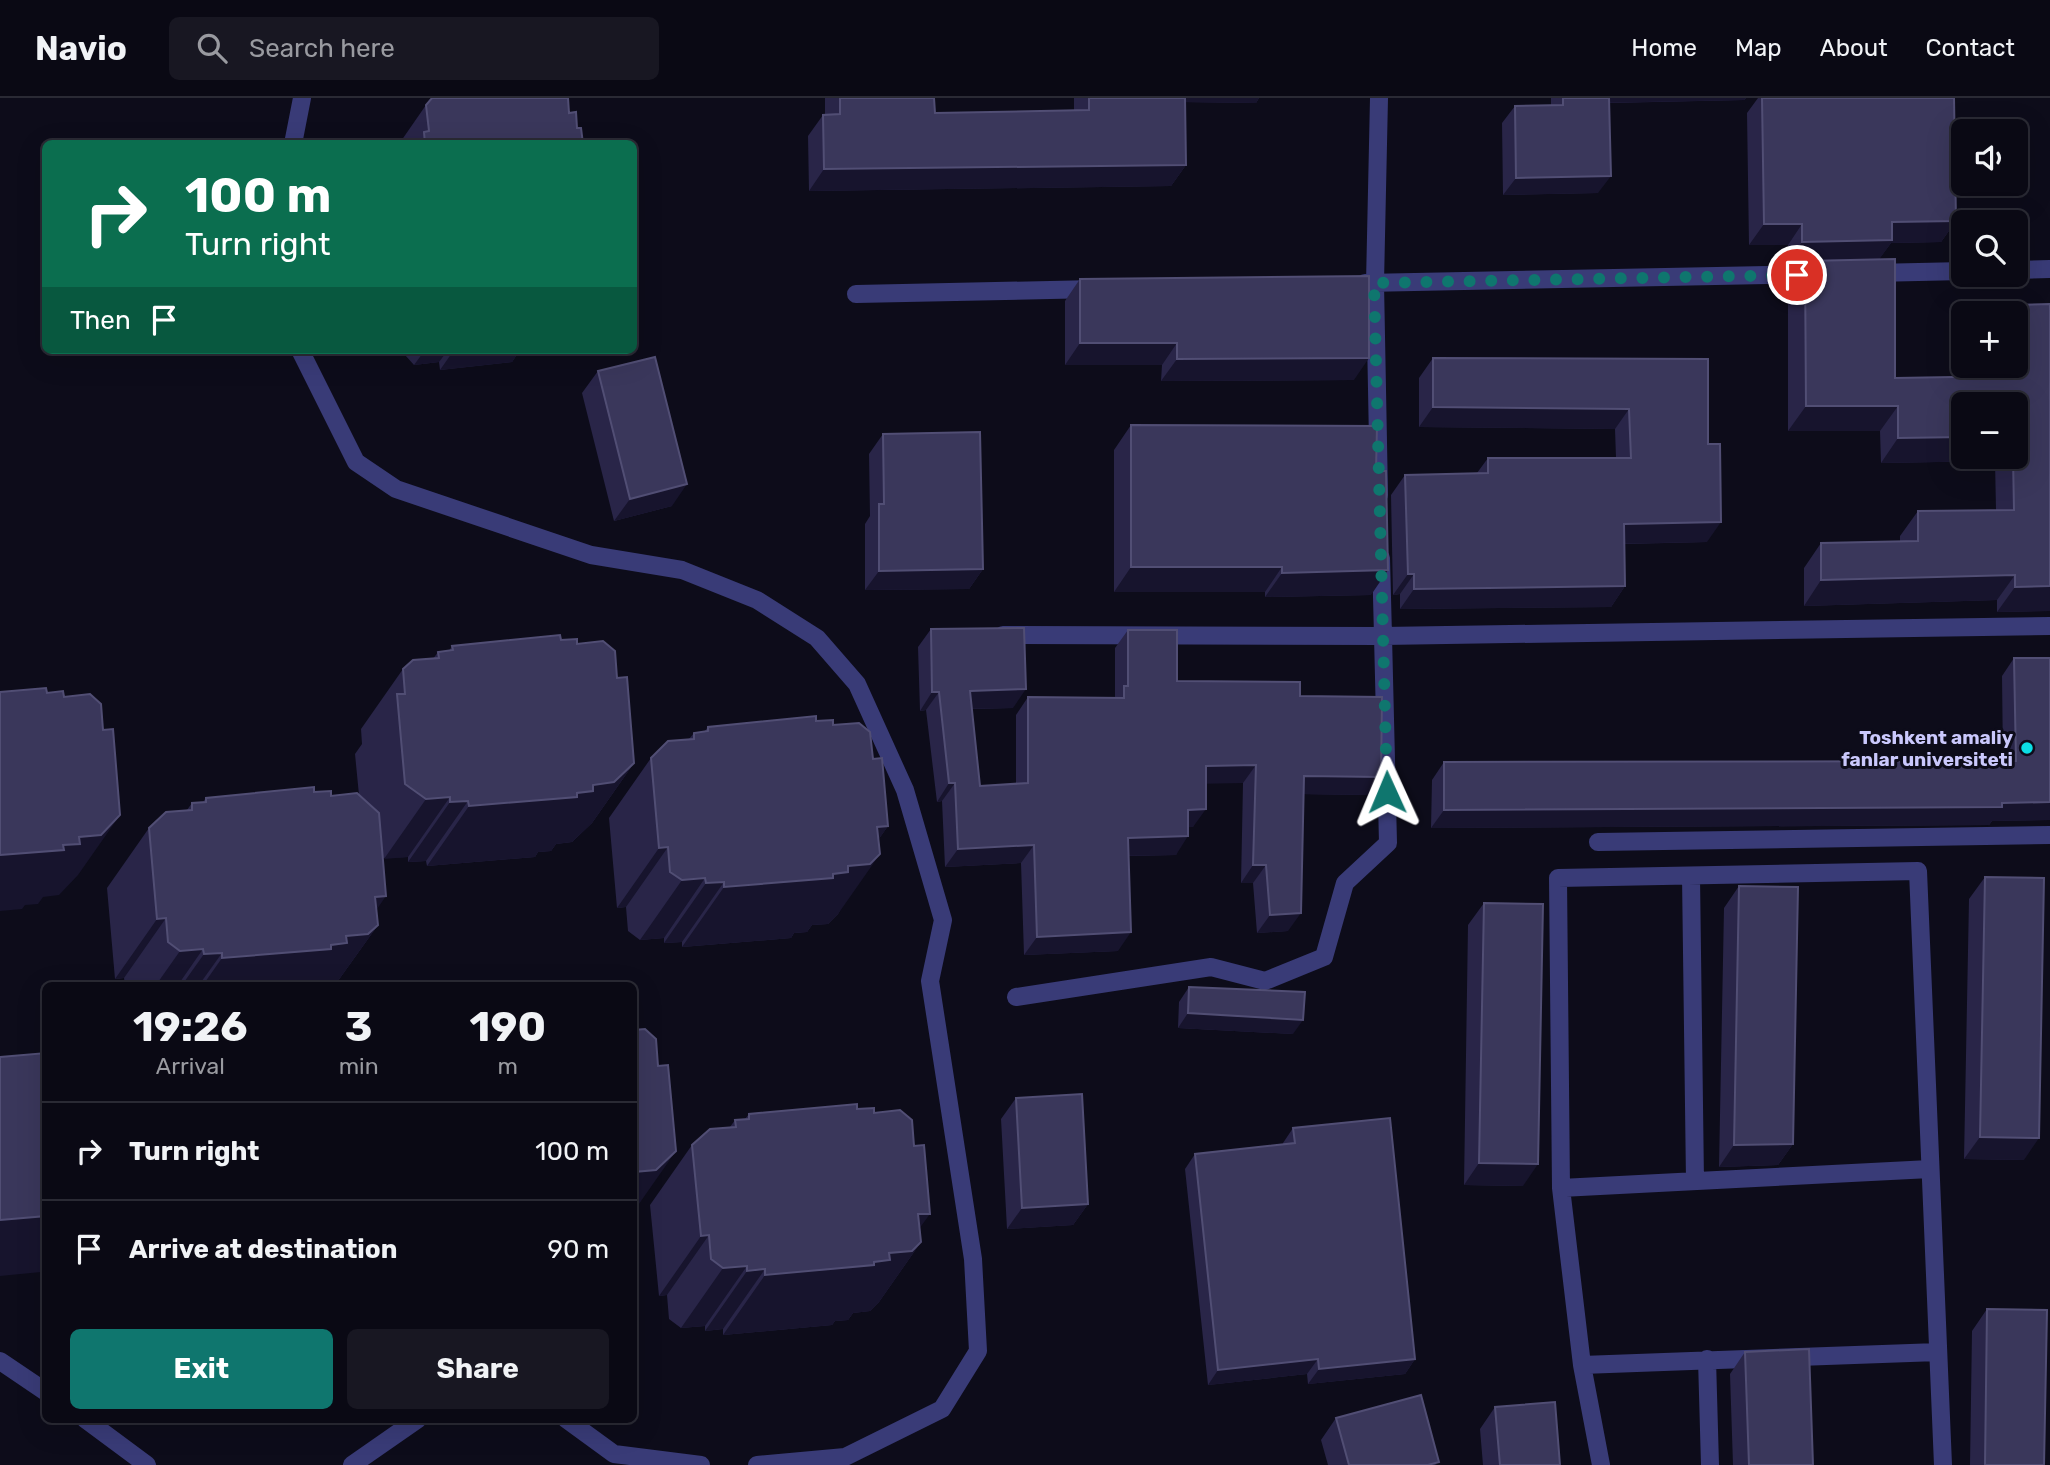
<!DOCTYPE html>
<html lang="en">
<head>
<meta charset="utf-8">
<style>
	body { margin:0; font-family:Rubik,sans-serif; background:#181722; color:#f1f3f6; height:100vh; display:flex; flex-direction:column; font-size:26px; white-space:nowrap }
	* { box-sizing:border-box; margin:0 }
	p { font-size:23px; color:#999aa0 }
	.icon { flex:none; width:38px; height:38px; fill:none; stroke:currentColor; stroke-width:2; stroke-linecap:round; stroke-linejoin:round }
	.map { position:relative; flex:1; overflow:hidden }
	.panel { position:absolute; left:42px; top:884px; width:595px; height:441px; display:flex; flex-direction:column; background:#0a0914; border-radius:10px; box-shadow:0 7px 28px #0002,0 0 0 2px #2a2a34 }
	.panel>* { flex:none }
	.banner { position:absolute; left:42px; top:42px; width:595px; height:214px; border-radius:10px; box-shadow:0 7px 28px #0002,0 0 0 2px #2a2a34; background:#0b6e4f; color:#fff; overflow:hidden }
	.tools { position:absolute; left:1951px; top:21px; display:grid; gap:14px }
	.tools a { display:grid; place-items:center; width:77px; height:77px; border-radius:10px; background:#0a0914; box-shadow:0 7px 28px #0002,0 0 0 2px #2a2a34; font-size:35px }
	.pin { position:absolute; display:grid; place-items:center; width:60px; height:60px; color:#fff; margin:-30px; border:4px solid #fff; border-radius:50%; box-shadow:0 2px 7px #0007 }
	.me { position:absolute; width:77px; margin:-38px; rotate:359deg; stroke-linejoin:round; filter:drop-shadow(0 0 5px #0008) }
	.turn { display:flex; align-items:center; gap:24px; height:147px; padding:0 28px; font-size:32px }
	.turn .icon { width:91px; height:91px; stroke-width:2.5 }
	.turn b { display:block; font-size:49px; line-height:60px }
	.then { display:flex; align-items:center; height:66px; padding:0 28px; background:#0003; gap:14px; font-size:26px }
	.eta { display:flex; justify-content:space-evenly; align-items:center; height:119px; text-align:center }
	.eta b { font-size:42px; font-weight:700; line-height:49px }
	.primary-button { display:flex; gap:14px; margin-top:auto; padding:14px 28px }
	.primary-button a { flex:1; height:80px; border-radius:10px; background:#0f766e; color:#fff; font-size:28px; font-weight:700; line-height:80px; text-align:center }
	.primary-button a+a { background:#181722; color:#f1f3f6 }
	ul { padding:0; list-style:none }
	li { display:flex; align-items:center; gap:21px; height:98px; padding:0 28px; border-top:2px solid #2a2a34 }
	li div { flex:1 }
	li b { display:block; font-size:26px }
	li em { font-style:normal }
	header { display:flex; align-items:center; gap:42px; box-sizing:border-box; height:98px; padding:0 35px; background:#0a0914; border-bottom:2px solid #2a2a34 }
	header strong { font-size:33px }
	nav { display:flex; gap:38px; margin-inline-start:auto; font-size:24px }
	.search { width:490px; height:63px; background:#181722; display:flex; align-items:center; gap:18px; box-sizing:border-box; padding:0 24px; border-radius:10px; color:#999aa0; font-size:26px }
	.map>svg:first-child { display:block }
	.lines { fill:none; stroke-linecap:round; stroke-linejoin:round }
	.minor { stroke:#393b77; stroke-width:18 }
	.wall { fill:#292548; fill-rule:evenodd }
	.shaded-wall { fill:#17142d }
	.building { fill:#3a375b; stroke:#514e74; stroke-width:2 }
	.route { stroke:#0f766e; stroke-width:12; stroke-dasharray:0 21.6 }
	.poi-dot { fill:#0cdee4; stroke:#0d0c1a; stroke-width:2.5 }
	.labels { text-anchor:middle; stroke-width:6; stroke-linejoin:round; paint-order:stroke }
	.poi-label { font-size:19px; font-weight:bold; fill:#cac8fc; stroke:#0d0c1a; text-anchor:end }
</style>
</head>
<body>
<header>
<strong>Navio</strong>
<div class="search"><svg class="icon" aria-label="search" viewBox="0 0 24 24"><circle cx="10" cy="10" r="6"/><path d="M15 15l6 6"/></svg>Search here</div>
<nav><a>Home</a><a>Map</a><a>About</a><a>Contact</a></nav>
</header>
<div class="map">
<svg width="2050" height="1367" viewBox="0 0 2050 1367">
	<rect width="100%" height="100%" fill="#0d0c1a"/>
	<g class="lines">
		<!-- minor -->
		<path class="minor" d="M 1379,0 L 1375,185 L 1379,397
			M 293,46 L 302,0
			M 2016,172 L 2050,171
			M 1873,175 L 1964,173
			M 1365,185 L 1820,176
			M 856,196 L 1096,191
			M 300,252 L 356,364 L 396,391 L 591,457 L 682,472 L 757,502 L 817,540 L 857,586 L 905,692 L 943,822 L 930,883 L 973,1161 L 978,1253 L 942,1311 L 845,1359 L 757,1367
			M 1381,460 L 1383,538 L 2050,528
			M 1003,537 L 1383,538 L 1388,745 L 1345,785 L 1324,859 L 1265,883 L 1211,869 L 1016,899
			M 1598,744 L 2050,737
			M 1691,778 L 1695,1083
			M 1561,1090 L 1930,1071
			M 1707,1261 L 1710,1367
			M 0,1263 L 46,1294
			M 1582,1267 L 1938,1254
			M 85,1321 L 147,1367
			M 566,1321 L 614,1356 L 701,1367
			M 352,1367 L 418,1321
			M 1601,1367 L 1582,1267 L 1561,1090 L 1558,780 L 1918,773 L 1943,1367"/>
	</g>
	<!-- wall -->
	<path class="wall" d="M 825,0 L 934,0 L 935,15 L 1074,12 L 1074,0 L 1259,0 L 1256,5 L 1185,4 L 1186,67 L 1171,88 L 809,93 L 808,38 L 823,17 L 825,17 Z
		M 1551,0 L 1746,0 L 1744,2 L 1609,5 L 1598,95 L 1503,97 L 1502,25 L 1515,8 L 1551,7 Z
		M 1758,0 L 1954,0 L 1956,123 L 1941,144 L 1891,145 L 1879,161 L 1895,161 L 1895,280 L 1995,278 L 1994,268 L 2016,268 L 2016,215 L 2006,215 L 2011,207 L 2050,206 L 2050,513 L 1997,514 L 1997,502 L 1804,508 L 1804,470 L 1821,445 L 1900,444 L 1900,438 L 1918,413 L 1996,412 L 1995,363 L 1881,365 L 1880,333 L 1788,333 L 1788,188 L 1804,165 L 1788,165 L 1788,147 L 1749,147 L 1747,15 ZM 1964,306 L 2016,306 L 2016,359 L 1964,359 Z
		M 426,7 L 569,15 L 577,30 L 583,46 L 399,46 Z
		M 1080,181 L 1354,282 L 1161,283 L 1162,267 L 1065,267 L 1065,203 Z
		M 405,252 L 537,252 L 536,253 L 518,255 L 512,264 L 440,272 L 439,264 L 414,267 L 405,257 Z
		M 1433,260 L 1708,261 L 1707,444 L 1624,446 L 1625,488 L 1611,509 L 1400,511 L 1400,496 L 1393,497 L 1391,397 L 1405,377 L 1477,375 L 1488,360 L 1616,360 L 1615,331 L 1419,329 L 1419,280 Z
		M 598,273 L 672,408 L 614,423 L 582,295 Z
		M 1131,327 L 1376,373 L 1371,497 L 1265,499 L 1265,494 L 1114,494 L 1114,352 Z
		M 883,336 L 983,471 L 969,491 L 865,492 L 865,426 L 870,418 L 869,356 Z
		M 931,531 L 1013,610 L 972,611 L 980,688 L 1016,686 L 1016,617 L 1028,599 L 1115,600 L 1115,550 L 1128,532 L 1177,583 L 1300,598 L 1368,697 L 1303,696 L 1288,833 L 1257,835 L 1253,785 L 1241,785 L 1243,685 L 1206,685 L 1193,729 L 1188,729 L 1176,757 L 1128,758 L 1118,853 L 1024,857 L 1021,765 L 945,769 L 942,703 L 937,704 L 926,612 L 920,613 L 918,549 Z
		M 561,542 L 577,546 L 617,580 L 634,665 L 592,725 L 572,744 L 556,746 L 551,753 L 538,754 L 535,759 L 427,768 L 426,763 L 408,764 L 408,759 L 383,760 L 376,813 L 378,827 L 335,887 L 125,887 L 124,880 L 115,881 L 107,790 L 149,730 L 187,712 L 192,705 L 202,705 L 206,700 L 314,694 L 331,698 L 359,697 L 355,656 L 362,646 L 361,631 L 403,571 L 433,561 L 438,554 L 449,553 L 452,548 Z
		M 2014,560 L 2050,560 L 2050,722 L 1992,723 L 1989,727 L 1431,730 L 1432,682 L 1444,664 L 2003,663 L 2002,578 Z
		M 816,623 L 833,627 L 873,661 L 888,728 L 878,742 L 838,816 L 828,826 L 812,827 L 807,834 L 794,835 L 791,840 L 682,849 L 682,844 L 664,845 L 664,840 L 640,842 L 628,833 L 626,809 L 617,810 L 609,720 L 651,660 L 689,641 L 694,635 L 704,634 L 708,629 Z
		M 1985,779 L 2024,1062 L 1964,1061 L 1969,801 Z
		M 1739,788 L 1793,1046 L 1778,1067 L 1719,1069 L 1724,810 Z
		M 1484,805 L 1523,1088 L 1464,1087 L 1468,827 Z
		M 1189,889 L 1293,936 L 1178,930 L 1179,904 Z
		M 1016,1000 L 1088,1106 L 1073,1127 L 1007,1131 L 1001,1021 Z
		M 857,1011 L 874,1015 L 920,1130 L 921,1144 L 879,1204 L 870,1213 L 853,1215 L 848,1222 L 835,1223 L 832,1227 L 723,1237 L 723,1231 L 705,1233 L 705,1228 L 681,1230 L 669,1221 L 667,1197 L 659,1198 L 650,1107 L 692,1047 L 730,1029 L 735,1022 L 745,1021 L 749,1016 Z
		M 1293,1030 L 1415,1261 L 1405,1276 L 1308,1286 L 1307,1276 L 1208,1287 L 1185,1071 L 1195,1056 L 1283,1047 L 1283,1045 Z
		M 1987,1211 L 2044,1367 L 1970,1367 L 1972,1233 Z
		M 1745,1254 L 1813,1367 L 1733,1367 L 1730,1276 Z
		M 1495,1309 L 1560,1367 L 1483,1367 L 1480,1331 Z
		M 1336,1320 L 1437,1367 L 1328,1367 L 1321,1342 Z"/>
	<!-- shaded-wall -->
	<path class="shaded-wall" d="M 1173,0 L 1259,0 L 1256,5 L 1170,4 Z
		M 1600,0 L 1746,0 L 1744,2 L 1596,5 Z
		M 1186,67 L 1171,88 L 809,93 L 824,71 Z
		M 1611,78 L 1598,95 L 1503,97 L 1516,80 Z
		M 1956,123 L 1941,144 L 1891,145 L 1878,163 L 1805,163 L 1804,165 L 1788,165 L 1802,144 L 1892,124 Z
		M 1764,126 L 1802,126 L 1788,147 L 1749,147 Z
		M 1080,245 L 1177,245 L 1162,267 L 1065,267 Z
		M 425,252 L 448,252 L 439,264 L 414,267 Z
		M 454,252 L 537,252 L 536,253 L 518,255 L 512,264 L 440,272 Z
		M 1369,260 L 1354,282 L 1161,283 L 1177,261 Z
		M 1806,308 L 1898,308 L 1880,333 L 1788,333 Z
		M 1433,309 L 1629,311 L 1615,331 L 1419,329 Z
		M 1964,339 L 1964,359 L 1998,359 L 1995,363 L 1881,365 L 1898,340 Z
		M 687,386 L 672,408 L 614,423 L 630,401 Z
		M 1721,424 L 1707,444 L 1610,446 L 1624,426 Z
		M 1131,469 L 1282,469 L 1265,494 L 1114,494 Z
		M 983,471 L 969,491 L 865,492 L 879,473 Z
		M 1388,472 L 1371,497 L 1265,499 L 1282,475 Z
		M 1408,476 L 1414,476 L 1400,496 L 1393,497 Z
		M 2015,477 L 1997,502 L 1804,508 L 1821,482 Z
		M 1625,488 L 1611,509 L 1400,511 L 1414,491 Z
		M 2050,488 L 2050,513 L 1997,514 L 2015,489 Z
		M 1026,591 L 1013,610 L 957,611 L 970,593 Z
		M 932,594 L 939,594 L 926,612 L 920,613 Z
		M 634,665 L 592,725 L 572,744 L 556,746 L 551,753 L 538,754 L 535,759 L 427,768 L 469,708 L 577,695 Z
		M 1256,667 L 1243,685 L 1193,686 L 1206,668 Z
		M 1304,678 L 1381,679 L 1368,697 L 1291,696 Z
		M 949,685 L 955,685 L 942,703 L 937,704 Z
		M 450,699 L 408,759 L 384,761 L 426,701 Z
		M 468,703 L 426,763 L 408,764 L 450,704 Z
		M 2050,704 L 2050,722 L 1992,723 L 1989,727 L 1431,730 L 1444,712 Z
		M 1206,711 L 1193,729 L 1175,730 L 1188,712 Z
		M 120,717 L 78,777 L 59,797 L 43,799 L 38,806 L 25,807 L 22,811 L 0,813 L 0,757 L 63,747 Z
		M 888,728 L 861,767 L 880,756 L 838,816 L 828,826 L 812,827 L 807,834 L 794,835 L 791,840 L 682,849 L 724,789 L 833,776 L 877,729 Z
		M 1188,738 L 1176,757 L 1115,758 L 1128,740 Z
		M 1034,747 L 1021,765 L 945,769 L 958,751 Z
		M 668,749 L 626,809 L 617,810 L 659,750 Z
		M 1253,767 L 1266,767 L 1253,785 L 1241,785 Z
		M 705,780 L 664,840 L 640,842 L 682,782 Z
		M 724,784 L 682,844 L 664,845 L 706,785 Z
		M 386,798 L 359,837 L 378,827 L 335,887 L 203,887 L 222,860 L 331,847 L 375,799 Z
		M 1301,815 L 1288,833 L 1257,835 L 1270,817 Z
		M 166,820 L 124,880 L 115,881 L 157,821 Z
		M 1131,834 L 1118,853 L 1024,857 L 1037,839 Z
		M 203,851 L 178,887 L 156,887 L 180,853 Z
		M 222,855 L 199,887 L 182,887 L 204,856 Z
		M 1188,915 L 1303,922 L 1293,936 L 1178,930 Z
		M 1980,1039 L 2039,1040 L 2024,1062 L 1964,1061 Z
		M 1793,1046 L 1778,1067 L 1719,1069 L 1734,1047 Z
		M 676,1053 L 634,1113 L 634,1075 Z
		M 1479,1065 L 1538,1066 L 1523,1088 L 1464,1087 Z
		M 1088,1106 L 1073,1127 L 1007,1131 L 1022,1110 Z
		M 918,1116 L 930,1116 L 902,1154 L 921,1144 L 879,1204 L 870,1213 L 853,1215 L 848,1222 L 835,1223 L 832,1227 L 723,1237 L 765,1177 L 874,1164 Z
		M 46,1118 L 46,1170 L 44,1170 L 41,1174 L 0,1178 L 0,1122 Z
		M 709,1137 L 667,1197 L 659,1198 L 701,1138 Z
		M 747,1168 L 705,1228 L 681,1230 L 723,1170 Z
		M 765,1171 L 723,1231 L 705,1233 L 747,1173 Z
		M 1318,1261 L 1307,1276 L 1208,1287 L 1218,1272 Z
		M 1415,1261 L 1405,1276 L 1308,1286 L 1319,1271 Z"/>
	<!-- building -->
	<path class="building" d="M 432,0 L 568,0 L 569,15 L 576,14 L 577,30 L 581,30 L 583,46 L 425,46 L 424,34 L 429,33 L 426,7 Z
		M 840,0 L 934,0 L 935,15 L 1089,12 L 1089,0 L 1185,0 L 1186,67 L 824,71 L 823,17 L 840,16 Z
		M 1563,0 L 1609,0 L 1611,78 L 1516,80 L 1515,8 L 1563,7 Z
		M 1762,0 L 1954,0 L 1956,123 L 1892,124 L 1892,142 L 1802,144 L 1802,126 L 1764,126 Z
		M 1895,161 L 1895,280 L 2013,278 L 2012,268 L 2016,268 L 2016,215 L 2011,215 L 2011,207 L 2050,206 L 2050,488 L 2015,489 L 2015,477 L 1821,482 L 1821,445 L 1918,443 L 1918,413 L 2014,412 L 2013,359 L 2016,359 L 2016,306 L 1964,306 L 1964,339 L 1898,340 L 1898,308 L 1806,308 L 1805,163 Z
		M 1369,178 L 1369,260 L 1177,261 L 1177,245 L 1080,245 L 1080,181 Z
		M 655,259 L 687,386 L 630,401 L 598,273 Z
		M 1433,260 L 1708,261 L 1708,346 L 1720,346 L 1721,424 L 1624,426 L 1625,488 L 1414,491 L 1414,476 L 1408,476 L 1405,377 L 1488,375 L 1488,360 L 1631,360 L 1629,311 L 1433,309 Z
		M 1131,327 L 1377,328 L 1376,373 L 1386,373 L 1388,472 L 1282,475 L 1282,469 L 1131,469 Z
		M 980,334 L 983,471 L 879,473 L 879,406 L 884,406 L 883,336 Z
		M 1024,530 L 1026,591 L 970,593 L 980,688 L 1028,685 L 1028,599 L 1124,600 L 1124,588 L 1128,588 L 1128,532 L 1177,532 L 1177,583 L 1300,584 L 1300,598 L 1382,599 L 1381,679 L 1304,678 L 1301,815 L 1270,817 L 1266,767 L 1253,767 L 1256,667 L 1206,668 L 1206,711 L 1188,712 L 1188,738 L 1128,740 L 1131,834 L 1037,839 L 1034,747 L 958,751 L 955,685 L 949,685 L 939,594 L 932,594 L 931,531 Z
		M 560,537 L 561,542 L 577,541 L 577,546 L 603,543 L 615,553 L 617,580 L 627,579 L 634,665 L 614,684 L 593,687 L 593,693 L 577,695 L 577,699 L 469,708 L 468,703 L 450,704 L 450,699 L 426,701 L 405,686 L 397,596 L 405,596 L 403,571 L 413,562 L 439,560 L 438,554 L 453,552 L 452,548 Z
		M 2014,560 L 2050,560 L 2050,704 L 2002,705 L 2002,709 L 1444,712 L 1444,664 L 2016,663 Z
		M 46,590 L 47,595 L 63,593 L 64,599 L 90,596 L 101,606 L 103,632 L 113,631 L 120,717 L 101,737 L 79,739 L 80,746 L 63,747 L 64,752 L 0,757 L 0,594 Z
		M 816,618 L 816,623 L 833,622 L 833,627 L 859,625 L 870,634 L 873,661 L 882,660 L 888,728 L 877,729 L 880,756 L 870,766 L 848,768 L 848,774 L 833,776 L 833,780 L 724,789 L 724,784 L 706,785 L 705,780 L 682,782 L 670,774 L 668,749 L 659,750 L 651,660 L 668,643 L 694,641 L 694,635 L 708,633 L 708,629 Z
		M 314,689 L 314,694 L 331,693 L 331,698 L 357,695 L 379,715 L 386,798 L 375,799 L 378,827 L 368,836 L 346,838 L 347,845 L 331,847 L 331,851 L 222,860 L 222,855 L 204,856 L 203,851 L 180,853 L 168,844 L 166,820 L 157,821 L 149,730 L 166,714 L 192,712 L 192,705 L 206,704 L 206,700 Z
		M 1985,779 L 2044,780 L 2039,1040 L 1980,1039 Z
		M 1739,788 L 1798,789 L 1793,1046 L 1734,1047 Z
		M 1484,805 L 1543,806 L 1538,1066 L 1479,1065 Z
		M 1189,889 L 1305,894 L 1303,922 L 1188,915 Z
		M 645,931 L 656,941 L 658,968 L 668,967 L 676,1053 L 656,1072 L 634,1074 L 634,1081 L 634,932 Z
		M 46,955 L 46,1118 L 0,1122 L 0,959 Z
		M 1082,996 L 1088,1106 L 1022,1110 L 1016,1000 Z
		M 857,1006 L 857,1011 L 874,1010 L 874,1015 L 900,1012 L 912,1022 L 914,1048 L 924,1047 L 930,1116 L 918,1116 L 921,1144 L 912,1153 L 889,1155 L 890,1162 L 874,1164 L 874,1167 L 765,1177 L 765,1171 L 747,1173 L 747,1168 L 723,1170 L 711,1161 L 709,1137 L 701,1138 L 692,1047 L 710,1031 L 736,1029 L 735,1022 L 749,1021 L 749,1016 Z
		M 1390,1020 L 1415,1261 L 1319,1271 L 1318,1261 L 1218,1272 L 1195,1056 L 1295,1045 L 1293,1030 Z
		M 1987,1211 L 2047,1212 L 2044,1367 L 1985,1367 Z
		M 1809,1251 L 1813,1367 L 1749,1367 L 1745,1254 Z
		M 1421,1297 L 1439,1364 L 1428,1367 L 1349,1367 L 1336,1320 Z
		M 1555,1304 L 1560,1367 L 1500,1367 L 1495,1309 Z"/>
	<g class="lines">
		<!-- route -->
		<path class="route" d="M 1387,694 L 1374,185 L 1797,177"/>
	</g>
	<!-- markers -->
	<circle class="poi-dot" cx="2027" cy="650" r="7"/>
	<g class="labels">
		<!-- poi labels -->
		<g class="poi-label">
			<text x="2013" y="646">Toshkent amaliy<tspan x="2013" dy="22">fanlar universiteti</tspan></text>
		</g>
	</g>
</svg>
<div class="tools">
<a><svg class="icon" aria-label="sound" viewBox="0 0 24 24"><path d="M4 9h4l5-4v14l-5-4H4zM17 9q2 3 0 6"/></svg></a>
<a><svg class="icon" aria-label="search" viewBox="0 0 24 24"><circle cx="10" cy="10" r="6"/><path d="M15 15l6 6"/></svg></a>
<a>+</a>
<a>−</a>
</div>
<div class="pin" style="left:1797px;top:177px;background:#d93025"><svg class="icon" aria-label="arrive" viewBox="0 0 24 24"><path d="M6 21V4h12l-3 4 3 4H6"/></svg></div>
<svg class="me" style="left:1387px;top:694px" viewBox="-20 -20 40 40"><path d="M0-17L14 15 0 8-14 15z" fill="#0f766e" stroke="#fff" stroke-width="4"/></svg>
<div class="banner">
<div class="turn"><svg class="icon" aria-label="right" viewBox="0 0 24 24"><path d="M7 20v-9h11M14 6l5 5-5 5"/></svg><div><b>100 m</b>Turn right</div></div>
<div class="then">Then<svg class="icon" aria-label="arrive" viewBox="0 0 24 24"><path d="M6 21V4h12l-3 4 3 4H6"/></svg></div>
</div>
<section class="panel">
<div class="eta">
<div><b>19:26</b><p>Arrival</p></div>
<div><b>3</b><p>min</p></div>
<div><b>190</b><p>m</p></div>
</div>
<ul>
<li><svg class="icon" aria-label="right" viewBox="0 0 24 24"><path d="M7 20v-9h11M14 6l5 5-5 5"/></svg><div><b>Turn right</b></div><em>100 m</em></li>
<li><svg class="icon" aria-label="arrive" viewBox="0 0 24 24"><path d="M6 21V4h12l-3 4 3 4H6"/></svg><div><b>Arrive at destination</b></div><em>90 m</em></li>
</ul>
<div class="primary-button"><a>Exit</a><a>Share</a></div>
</section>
</div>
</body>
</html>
